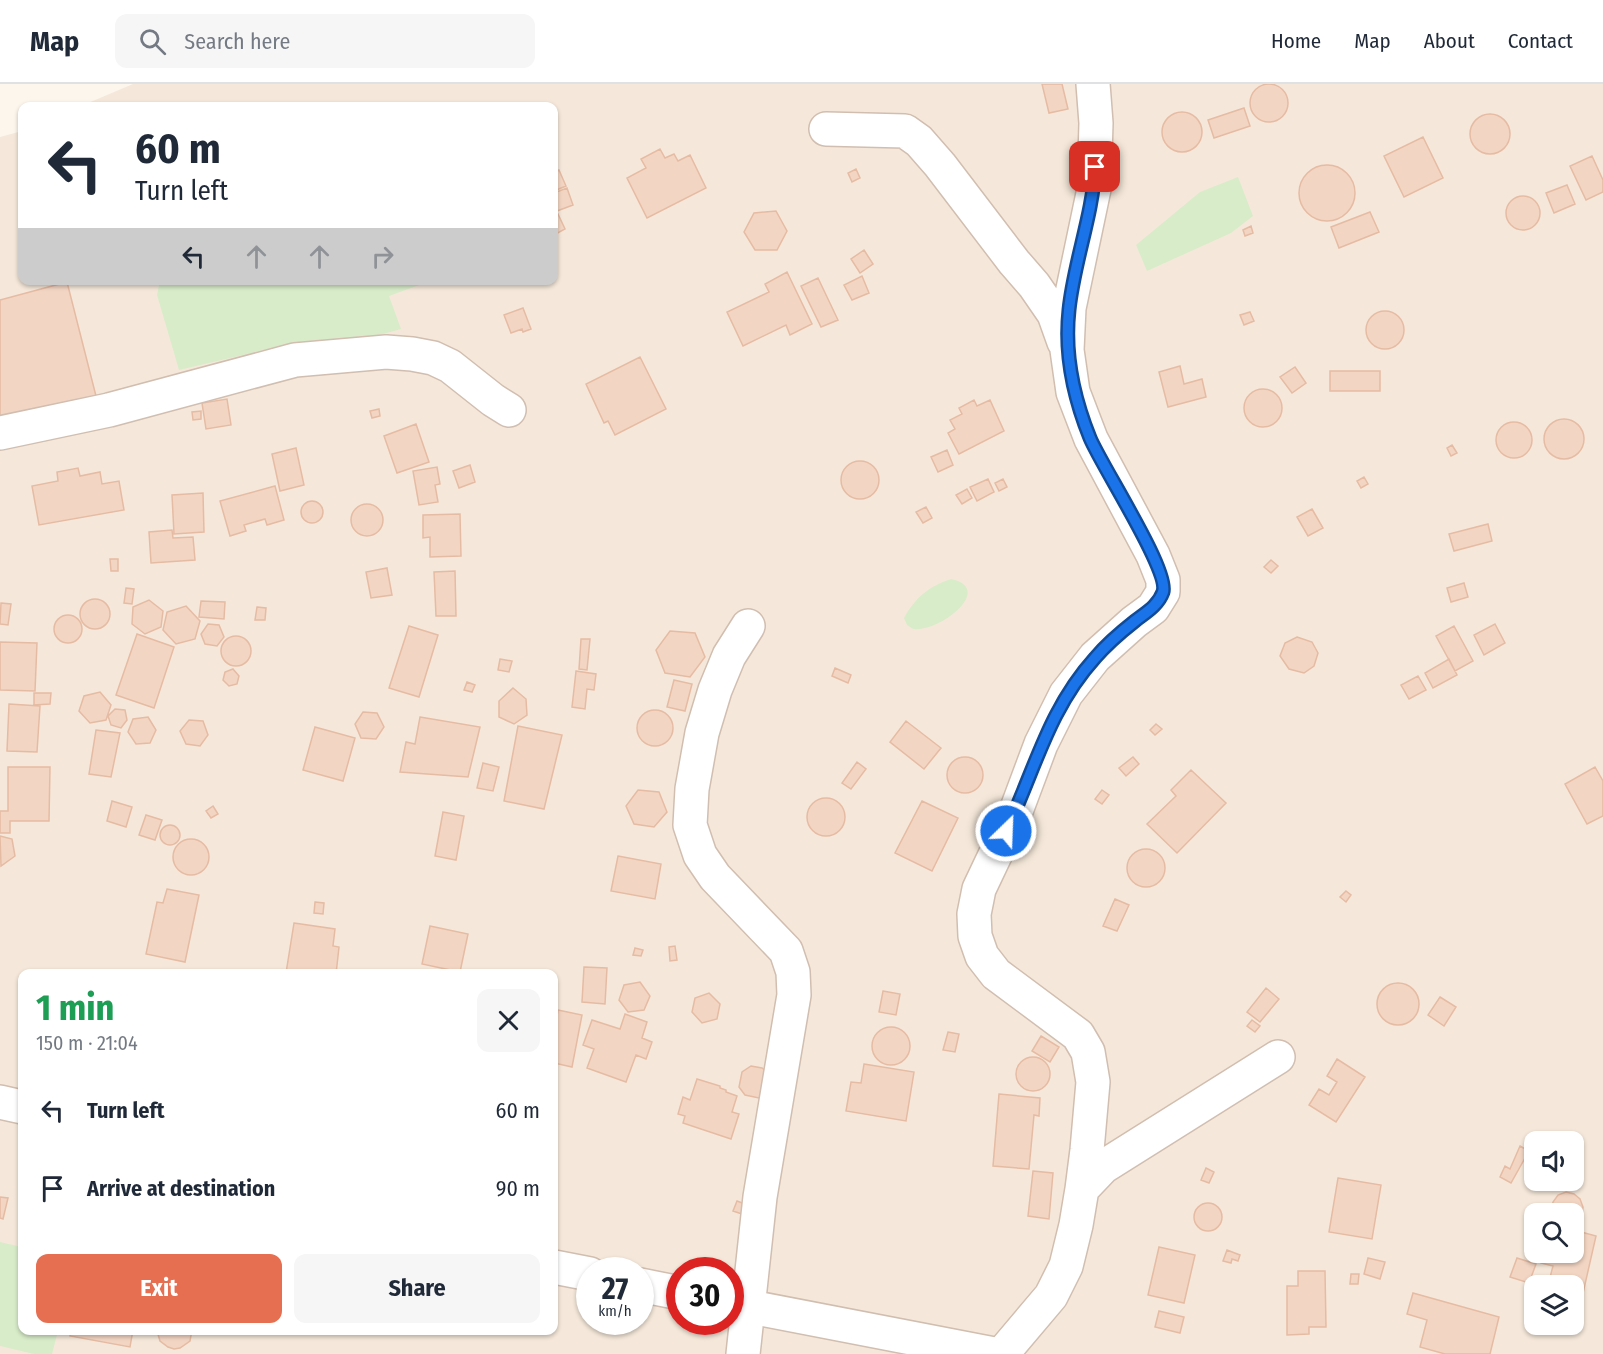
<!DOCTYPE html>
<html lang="en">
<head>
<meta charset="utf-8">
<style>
	body { margin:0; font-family:"Fira Sans Condensed",sans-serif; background:#f6f6f7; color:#1f2937; height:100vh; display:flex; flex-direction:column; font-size:22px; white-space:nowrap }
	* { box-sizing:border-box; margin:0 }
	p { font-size:20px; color:#747a83 }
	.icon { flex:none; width:33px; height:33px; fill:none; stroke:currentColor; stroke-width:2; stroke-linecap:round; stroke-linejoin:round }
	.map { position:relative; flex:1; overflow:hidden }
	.panel { position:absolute; left:18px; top:885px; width:540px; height:366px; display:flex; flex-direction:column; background:#fff; border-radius:12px; box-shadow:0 2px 4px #0004 }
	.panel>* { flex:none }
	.guide { position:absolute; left:18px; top:18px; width:540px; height:183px; border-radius:12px; box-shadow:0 2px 4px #0004; background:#fff; color:#1f2937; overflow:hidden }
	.tools { position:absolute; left:1524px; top:1047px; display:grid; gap:12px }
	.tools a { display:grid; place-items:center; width:60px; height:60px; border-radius:12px; background:#fff; box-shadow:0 2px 4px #0004; font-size:30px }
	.speed { position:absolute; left:576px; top:1173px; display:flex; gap:12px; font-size:30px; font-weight:700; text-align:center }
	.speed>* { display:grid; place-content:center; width:78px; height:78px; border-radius:50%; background:#fff; box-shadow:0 2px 4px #0004; line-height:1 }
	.speed small { font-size:15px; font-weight:400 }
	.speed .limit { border:9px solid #d22; background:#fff; color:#111 }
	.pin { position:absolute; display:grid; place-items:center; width:51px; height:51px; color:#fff; margin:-26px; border-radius:12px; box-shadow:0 3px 9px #0006 }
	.me { position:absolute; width:66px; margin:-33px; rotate:24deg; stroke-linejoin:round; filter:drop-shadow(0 0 4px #0008) }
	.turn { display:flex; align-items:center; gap:21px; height:126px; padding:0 18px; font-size:27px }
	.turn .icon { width:78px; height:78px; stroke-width:2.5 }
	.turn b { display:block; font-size:42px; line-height:51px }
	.lanes { display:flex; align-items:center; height:57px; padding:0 18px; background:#0003; justify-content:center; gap:30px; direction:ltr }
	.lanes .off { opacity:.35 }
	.round { display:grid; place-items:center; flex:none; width:63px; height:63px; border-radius:12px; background:#f6f6f7 }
	.head { display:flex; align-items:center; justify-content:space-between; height:102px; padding:0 18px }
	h1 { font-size:36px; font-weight:700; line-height:45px; color:#1e9e55 }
	.primary-button { display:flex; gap:12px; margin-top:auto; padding:12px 18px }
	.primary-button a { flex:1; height:69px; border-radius:12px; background:#e76f51; color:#fff; font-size:24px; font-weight:700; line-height:69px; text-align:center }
	.primary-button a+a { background:#f6f6f7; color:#1f2937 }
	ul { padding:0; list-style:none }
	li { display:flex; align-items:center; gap:18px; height:78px; padding:0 18px }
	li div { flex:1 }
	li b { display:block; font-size:22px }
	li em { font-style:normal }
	header { display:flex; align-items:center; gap:36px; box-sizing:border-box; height:84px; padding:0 30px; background:#fff; border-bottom:2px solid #e0e1e3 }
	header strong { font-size:28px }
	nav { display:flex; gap:33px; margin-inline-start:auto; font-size:21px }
	.search { width:420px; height:54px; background:#f6f6f7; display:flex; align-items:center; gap:15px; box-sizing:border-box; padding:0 21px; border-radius:12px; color:#747a83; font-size:22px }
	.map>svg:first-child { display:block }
	.residential { fill:#f5e8da; fill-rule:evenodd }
	.green { fill:#d8ecc9 }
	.building { fill:#f3d5c3; stroke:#e6bba3; stroke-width:1.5 }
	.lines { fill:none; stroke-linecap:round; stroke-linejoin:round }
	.minor-casing { stroke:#d1beb0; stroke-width:36 }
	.tertiary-casing { stroke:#d1beb0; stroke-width:36 }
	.minor { stroke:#fff; stroke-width:33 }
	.tertiary { stroke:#fff; stroke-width:33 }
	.route-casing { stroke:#114b97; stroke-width:15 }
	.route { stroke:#1a73e8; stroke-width:10 }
</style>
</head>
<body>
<header>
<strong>Map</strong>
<div class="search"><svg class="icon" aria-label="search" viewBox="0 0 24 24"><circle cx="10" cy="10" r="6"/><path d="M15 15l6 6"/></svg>Search here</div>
<nav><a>Home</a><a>Map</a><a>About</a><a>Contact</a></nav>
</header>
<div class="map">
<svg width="1603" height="1270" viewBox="0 0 1603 1270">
	<rect width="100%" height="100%" fill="#fdf6ec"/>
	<!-- residential -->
	<path class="residential" d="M 133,0 L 1603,0 L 1603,1270 L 0,1270 L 0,53 L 22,47 L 22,196 L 554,196 L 554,22 L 81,22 ZM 22,890 L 554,890 L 554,1246 L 22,1246 ZM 1534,1058 L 1574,1058 L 1574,1096 L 1534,1096 ZM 1534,1130 L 1574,1130 L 1574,1168 L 1534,1168 ZM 590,1186 L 640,1186 L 640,1238 L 590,1238 ZM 680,1186 L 730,1186 L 730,1238 L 680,1238 ZM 1534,1202 L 1574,1202 L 1574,1240 L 1534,1240 Z"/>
	<!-- green -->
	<path class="green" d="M 1238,93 L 1253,132 L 1231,149 L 1147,187 L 1136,161 L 1200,108 Z
		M 160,196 L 421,196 L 422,200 L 389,212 L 401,245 L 347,260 L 282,262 L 179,286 L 157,211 Z
		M 951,495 C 995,504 941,548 913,545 L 907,541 L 904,534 C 916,513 928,503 951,495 Z
		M 0,1158 L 22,1163 L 22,1246 L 58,1247 L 52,1270 L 34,1270 L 0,1262 Z"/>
	<!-- building -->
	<path class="building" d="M1250 19a19 19 0 1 1 38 0a19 19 0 1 1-38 0Z
		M 1042,0 L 1062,0 L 1068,25 L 1049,29 Z
		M 1244,24 L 1250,42 L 1214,54 L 1208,36 Z
		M1162 48a20 20 0 1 1 40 0a20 20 0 1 1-40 0Z
		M1470 50a20 20 0 1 1 40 0a20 20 0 1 1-40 0Z
		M 1423,53 L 1443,94 L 1404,113 L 1384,72 Z
		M 660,65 L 665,74 L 674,70 L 678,77 L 690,71 L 706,104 L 647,134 L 627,94 L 646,84 L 641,75 Z
		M 1592,72 L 1603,96 L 1603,108 L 1586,116 L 1570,82 Z
		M1299 109a28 28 0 1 1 56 0a28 28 0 1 1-56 0Z
		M 856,85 L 860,94 L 852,98 L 848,89 Z
		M 559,86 L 566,102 L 554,107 L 554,88 Z
		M 1567,101 L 1575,120 L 1554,129 L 1546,109 Z
		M 567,104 L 573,121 L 557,127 L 554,118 L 554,109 Z
		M1506 129a17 17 0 1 1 34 0a17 17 0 1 1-34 0Z
		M 776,127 L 787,147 L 777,166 L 755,166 L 744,148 L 754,129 Z
		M 1370,128 L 1379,148 L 1339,164 L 1331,143 Z
		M 558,130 L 565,145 L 554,151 L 554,132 Z
		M 1251,142 L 1253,149 L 1245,152 L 1243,146 Z
		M 864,166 L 873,180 L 860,189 L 851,175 Z
		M 787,188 L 812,240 L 790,251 L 786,241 L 743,262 L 727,228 L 769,208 L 765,200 Z
		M 862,192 L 869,209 L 852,216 L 844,201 Z
		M 818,194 L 838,236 L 821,243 L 801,202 Z
		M 67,198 L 96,312 L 0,337 L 0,216 Z
		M 523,224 L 531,245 L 523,248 L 522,245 L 511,249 L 504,231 Z
		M1366 246a19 19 0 1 1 38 0a19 19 0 1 1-38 0Z
		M 1250,228 L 1254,237 L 1244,241 L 1240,231 Z
		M 640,273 L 666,325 L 615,351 L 608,337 L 604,339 L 586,300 Z
		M 1180,282 L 1184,300 L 1202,295 L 1206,313 L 1168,323 L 1159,288 Z
		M 1295,283 L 1306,299 L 1292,309 L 1280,293 Z
		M 1330,287 L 1380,287 L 1380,307 L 1330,307 Z
		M1244 324a19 19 0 1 1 38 0a19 19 0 1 1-38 0Z
		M 227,315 L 231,341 L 206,345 L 202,319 Z
		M 974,316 L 977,322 L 990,316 L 1004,347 L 959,370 L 948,349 L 955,345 L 950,336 L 962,330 L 959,324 Z
		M 379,325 L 380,332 L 372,334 L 370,327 Z
		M 201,327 L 201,335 L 193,336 L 192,328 Z
		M1544 355a20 20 0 1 1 40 0a20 20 0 1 1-40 0Z
		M1496 356a18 18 0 1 1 36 0a18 18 0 1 1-36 0Z
		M 416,340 L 429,378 L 397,389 L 384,352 Z
		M 1452,361 L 1457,369 L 1451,372 L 1447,364 Z
		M 296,364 L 304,401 L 280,407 L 272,370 Z
		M 947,366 L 953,381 L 938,388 L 931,373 Z
		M841 396a19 19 0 1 1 38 0a19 19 0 1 1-38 0Z
		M 470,381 L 475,398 L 459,404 L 453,387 Z
		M 437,383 L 440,400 L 435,401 L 438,418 L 419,421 L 413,387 Z
		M 78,384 L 80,392 L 100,388 L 102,400 L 119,397 L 124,426 L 39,441 L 32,402 L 58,397 L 57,388 Z
		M 1364,393 L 1368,400 L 1361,404 L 1357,397 Z
		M 988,395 L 994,408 L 977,417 L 970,403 Z
		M 1003,395 L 1007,403 L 999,407 L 995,399 Z
		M 275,402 L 284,436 L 267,441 L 265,435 L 244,441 L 246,447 L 230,452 L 220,417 Z
		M 967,405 L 972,414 L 962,420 L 956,411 Z
		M 203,409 L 204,448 L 174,450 L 172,411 Z
		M301 428a11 11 0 1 1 22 0a11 11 0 1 1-22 0Z
		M351 436a16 16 0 1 1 32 0a16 16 0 1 1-32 0Z
		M 926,423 L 932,434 L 923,439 L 916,428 Z
		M 1312,425 L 1323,444 L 1308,452 L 1297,433 Z
		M 460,430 L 461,472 L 430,473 L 430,453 L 423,454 L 423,431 Z
		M 1488,440 L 1492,457 L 1454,467 L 1449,450 Z
		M 172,446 L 173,454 L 193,453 L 195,476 L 151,479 L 149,448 Z
		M 110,475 L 118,475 L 118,487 L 111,487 Z
		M 1271,476 L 1278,482 L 1271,489 L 1264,483 Z
		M 387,484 L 392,511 L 371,514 L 366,488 Z
		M 455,487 L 456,532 L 436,532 L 434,488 Z
		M 1464,499 L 1468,513 L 1451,518 L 1447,504 Z
		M 126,504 L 134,505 L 132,520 L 124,519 Z
		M80 530a15 15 0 1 1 30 0a15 15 0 1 1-30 0Z
		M 149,516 L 163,527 L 161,543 L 145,550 L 132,540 L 133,523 Z
		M 201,517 L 225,518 L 224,535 L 199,533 Z
		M 1,519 L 11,520 L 8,541 L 0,540 Z
		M 186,522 L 200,537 L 195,555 L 176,560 L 163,546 L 167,528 Z
		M 257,523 L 266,524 L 265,536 L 255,536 Z
		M54 545a14 14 0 1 1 28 0a14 14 0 1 1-28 0Z
		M 208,540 L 219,541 L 224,553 L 217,562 L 205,560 L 201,550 Z
		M 1495,540 L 1505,559 L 1484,571 L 1474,551 Z
		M 409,542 L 438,551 L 419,613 L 389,604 Z
		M 1454,542 L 1473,577 L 1455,587 L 1436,552 Z
		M 670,547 L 695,549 L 705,573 L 690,593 L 665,589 L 656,566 Z
		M 137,550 L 174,563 L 154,624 L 116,611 Z
		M221 567a15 15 0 1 1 30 0a15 15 0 1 1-30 0Z
		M 1297,553 L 1312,558 L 1318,569 L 1314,582 L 1304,589 L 1289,585 L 1280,572 L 1285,559 Z
		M 581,555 L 590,555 L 587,586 L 579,585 Z
		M 0,558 L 37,559 L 35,607 L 0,606 Z
		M 500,575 L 512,577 L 509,588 L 498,586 Z
		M 1449,575 L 1457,591 L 1433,604 L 1425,589 Z
		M 835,584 L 851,591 L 848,599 L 832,592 Z
		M 233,585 L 239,592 L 237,600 L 229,602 L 223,596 L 225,588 Z
		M 576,587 L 596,590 L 594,606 L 587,605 L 585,625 L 572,623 Z
		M 1418,592 L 1426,606 L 1409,615 L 1401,601 Z
		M 674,596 L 692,600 L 685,627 L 667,623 Z
		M 467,598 L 475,601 L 472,608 L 464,606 Z
		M 513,604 L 526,615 L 527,631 L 514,640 L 499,633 L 499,617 Z
		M 100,608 L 111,621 L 106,636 L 90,639 L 79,627 L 84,612 Z
		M 34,609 L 51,609 L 50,620 L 34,621 Z
		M 9,620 L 40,622 L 37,668 L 7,667 Z
		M 115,625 L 125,626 L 127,636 L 121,644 L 111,641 L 108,632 Z
		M637 644a18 18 0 1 1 36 0a18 18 0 1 1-36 0Z
		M 363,628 L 377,629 L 384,643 L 376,655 L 361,654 L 355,640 Z
		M 148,633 L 156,646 L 150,659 L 136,660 L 128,648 L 133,635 Z
		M 420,633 L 480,643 L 468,693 L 400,688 L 406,658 L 415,660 Z
		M 189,636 L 203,637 L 208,651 L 200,662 L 186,660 L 180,647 Z
		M 906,637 L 941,664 L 924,685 L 890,658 Z
		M 1156,640 L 1162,645 L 1155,651 L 1150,646 Z
		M 518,642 L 562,651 L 544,725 L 504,717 Z
		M 315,643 L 355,654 L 343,697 L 303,686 Z
		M 96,646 L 120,649 L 111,693 L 89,690 Z
		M947 691a18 18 0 1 1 36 0a18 18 0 1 1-36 0Z
		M 1133,673 L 1139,680 L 1126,692 L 1119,684 Z
		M 857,678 L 866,685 L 851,705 L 842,699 Z
		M 483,679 L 499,683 L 493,707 L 477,704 Z
		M 8,683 L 50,683 L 49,737 L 10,737 L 10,749 L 0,749 L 0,727 L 8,727 Z
		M 1595,683 L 1603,697 L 1603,732 L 1587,740 L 1565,700 Z
		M 1191,686 L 1226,719 L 1177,769 L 1147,740 L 1176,712 L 1171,706 Z
		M 638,706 L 659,708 L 667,728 L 654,743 L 634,740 L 626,722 Z
		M 1102,706 L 1109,711 L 1102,720 L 1095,715 Z
		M807 733a19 19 0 1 1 38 0a19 19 0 1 1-38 0Z
		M 112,717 L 132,723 L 126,743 L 107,737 Z
		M 922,717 L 958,734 L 932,787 L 895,769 Z
		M 213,722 L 218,730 L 211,734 L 206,727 Z
		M 443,728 L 464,732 L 456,776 L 435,772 Z
		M 146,731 L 162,736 L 155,756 L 139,751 Z
		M160 751a10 10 0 1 1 20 0a10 10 0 1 1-20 0Z
		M 0,752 L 12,755 L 15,772 L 1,782 Z
		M173 773a18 18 0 1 1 36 0a18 18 0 1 1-36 0Z
		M1127 784a19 19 0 1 1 38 0a19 19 0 1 1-38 0Z
		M 618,772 L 661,780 L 655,815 L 611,807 Z
		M 167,805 L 199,811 L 185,878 L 146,870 L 157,818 L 163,819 Z
		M 1346,807 L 1351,811 L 1346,818 L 1340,813 Z
		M 1115,815 L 1129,821 L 1117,847 L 1103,842 Z
		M 315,818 L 324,819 L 323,830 L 314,829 Z
		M 294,839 L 335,845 L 333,862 L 339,863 L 336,890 L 286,889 Z
		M 430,842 L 468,850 L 460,888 L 422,880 Z
		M 675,862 L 677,876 L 670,877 L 669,863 Z
		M 635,864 L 643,866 L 641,872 L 633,871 Z
		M 584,883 L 607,884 L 605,920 L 582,918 Z
		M 465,886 L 473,886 L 483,890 L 458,890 Z
		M 640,898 L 650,912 L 644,926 L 628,928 L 619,916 L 624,901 Z
		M1377 920a21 21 0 1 1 42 0a21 21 0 1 1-42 0Z
		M 1266,904 L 1279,915 L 1260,938 L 1247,928 Z
		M 883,907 L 900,910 L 896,931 L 879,928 Z
		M 709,909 L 720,920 L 717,935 L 702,939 L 692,928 L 695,914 Z
		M 1440,913 L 1456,923 L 1444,942 L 1428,931 Z
		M 558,926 L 582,931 L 572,983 L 554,979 L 554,950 Z
		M 625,930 L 647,938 L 642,954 L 652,958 L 646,975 L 636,971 L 626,998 L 587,984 L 594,965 L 583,961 L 592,936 L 620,945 Z
		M 1252,936 L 1260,942 L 1255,948 L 1247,942 Z
		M872 962a19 19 0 1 1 38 0a19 19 0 1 1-38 0Z
		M 948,948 L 959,950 L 955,968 L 943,966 Z
		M 1041,952 L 1059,963 L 1050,978 L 1032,967 Z
		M1016 990a17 17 0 1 1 34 0a17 17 0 1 1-34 0Z
		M 1337,975 L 1365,993 L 1336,1038 L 1309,1021 L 1319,1005 L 1329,1011 L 1337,998 L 1327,992 Z
		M 864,980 L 914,988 L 906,1037 L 846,1027 L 851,998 L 861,999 Z
		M 751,982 L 762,984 L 766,987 L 764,1011 L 759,1014 L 745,1011 L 739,1003 L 742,988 Z
		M 697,995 L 720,1002 L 720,1004 L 726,1006 L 726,1008 L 737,1012 L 732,1028 L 739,1030 L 731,1055 L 683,1039 L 685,1032 L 678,1030 L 683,1013 L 690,1016 Z
		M 999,1010 L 1040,1014 L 1039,1032 L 1034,1031 L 1029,1085 L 993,1082 Z
		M 1520,1062 L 1529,1067 L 1511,1099 L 1500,1093 L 1505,1082 L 1510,1085 Z
		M 1206,1084 L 1214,1088 L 1209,1099 L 1201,1096 Z
		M 1033,1087 L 1053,1089 L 1049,1135 L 1028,1132 Z
		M 1338,1094 L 1381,1101 L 1372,1155 L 1329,1148 Z
		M 1566,1108 L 1574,1110 L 1580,1115 L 1583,1123 L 1582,1131 L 1574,1138 L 1574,1130 L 1552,1130 L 1551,1126 L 1553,1118 L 1558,1111 Z
		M 0,1113 L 8,1114 L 3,1135 L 0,1134 Z
		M 737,1117 L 745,1120 L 742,1130 L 733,1127 Z
		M1194 1133a14 14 0 1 1 28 0a14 14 0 1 1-28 0Z
		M 1574,1146 L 1596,1152 L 1583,1209 L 1574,1207 L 1574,1202 L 1548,1201 L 1553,1182 L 1541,1179 L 1543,1168 L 1574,1168 Z
		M 1159,1163 L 1195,1171 L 1184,1219 L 1148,1211 Z
		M 1227,1166 L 1240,1171 L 1238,1177 L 1232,1175 L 1231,1179 L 1223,1177 Z
		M 1368,1174 L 1385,1178 L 1380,1195 L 1364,1190 Z
		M 1517,1174 L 1536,1180 L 1529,1199 L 1510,1193 Z
		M 1298,1187 L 1325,1187 L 1326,1243 L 1309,1243 L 1309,1250 L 1287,1251 L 1287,1202 L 1298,1202 Z
		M 1351,1190 L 1359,1190 L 1358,1200 L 1350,1200 Z
		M 1413,1209 L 1499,1233 L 1490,1270 L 1445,1270 L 1420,1263 L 1427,1236 L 1407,1230 Z
		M 1159,1227 L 1184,1233 L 1180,1249 L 1155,1243 Z
		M 71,1246 L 133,1246 L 130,1263 L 70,1252 Z
		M 192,1246 L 190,1257 L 180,1264 L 174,1265 L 168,1263 L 160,1257 L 157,1247 Z"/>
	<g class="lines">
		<defs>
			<path id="minor" d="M 826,45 L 905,47 L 919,57 L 940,81 L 1014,178 L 1034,201 L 1054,230 L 1064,258
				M 0,349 L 109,326 L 295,276 L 386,268 L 412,270 L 433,274 L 450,282 L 493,316 L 509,326
				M 1082,1105 L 1103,1083 L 1278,973
				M 743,1270 L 760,1113 L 794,911 L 793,888 L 786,867 L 715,793 L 700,771 L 690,741 L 692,705 L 702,649 L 715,606 L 729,572 L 748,542
				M 1002,1270 L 1051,1212 L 1066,1182 L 1076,1141 L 1082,1105 L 1087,1066 L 1093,998 L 1088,968 L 1078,951 L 996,890 L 982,872 L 975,852 L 974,830 L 979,805 L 1016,727 L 1041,660 L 1066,610 L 1095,573 L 1134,538 L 1153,524 L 1163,508 L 1163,496 L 1153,471 L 1091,355 L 1073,308 L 1067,266 L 1069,224 L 1094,105 L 1096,39 L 1093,0"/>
			<path id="tertiary" d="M 0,1018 L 22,1023
				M 554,1183 L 590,1190
				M 640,1201 L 680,1209
				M 730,1219 L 994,1270"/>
		</defs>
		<!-- minor casing -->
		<use href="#minor" class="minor-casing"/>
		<!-- tertiary casing -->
		<use href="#tertiary" class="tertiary-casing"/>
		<!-- minor -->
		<use href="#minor" class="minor"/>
		<!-- tertiary -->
		<use href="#tertiary" class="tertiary"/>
	</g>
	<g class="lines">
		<defs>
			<path id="route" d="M 1006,747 C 1035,686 1048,626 1095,574 C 1106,561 1121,548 1135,537 C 1145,529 1158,522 1163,508 C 1170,487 1101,381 1090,354 C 1073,312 1064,271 1069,226 C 1074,177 1093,131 1095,83"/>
		</defs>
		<!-- route casing -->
		<use href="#route" class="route-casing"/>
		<!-- route -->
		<use href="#route" class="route"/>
	</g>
</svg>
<div class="tools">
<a><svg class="icon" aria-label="sound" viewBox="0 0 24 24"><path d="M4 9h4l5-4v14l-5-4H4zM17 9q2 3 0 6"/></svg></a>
<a><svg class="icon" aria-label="search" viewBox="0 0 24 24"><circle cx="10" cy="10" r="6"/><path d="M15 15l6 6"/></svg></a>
<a><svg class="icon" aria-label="layers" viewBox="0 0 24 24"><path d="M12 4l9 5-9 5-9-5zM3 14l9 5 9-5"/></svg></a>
</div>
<div class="speed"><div>27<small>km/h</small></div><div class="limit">30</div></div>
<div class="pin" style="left:1095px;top:83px;background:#d93025"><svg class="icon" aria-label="arrive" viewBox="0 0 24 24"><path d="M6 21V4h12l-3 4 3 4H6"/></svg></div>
<svg class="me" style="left:1006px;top:747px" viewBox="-20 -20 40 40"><circle r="17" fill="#1a73e8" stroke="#fff" stroke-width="3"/><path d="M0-11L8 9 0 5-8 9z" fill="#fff"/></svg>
<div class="guide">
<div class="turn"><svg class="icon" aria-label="left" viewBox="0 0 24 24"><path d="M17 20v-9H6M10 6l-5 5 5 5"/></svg><div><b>60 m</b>Turn left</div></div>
<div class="lanes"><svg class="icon" aria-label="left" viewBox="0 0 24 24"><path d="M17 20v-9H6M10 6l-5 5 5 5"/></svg><svg class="icon off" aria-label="ahead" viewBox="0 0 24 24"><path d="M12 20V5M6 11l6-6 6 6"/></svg><svg class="icon off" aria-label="ahead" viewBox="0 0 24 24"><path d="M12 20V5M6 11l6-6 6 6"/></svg><svg class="icon off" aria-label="right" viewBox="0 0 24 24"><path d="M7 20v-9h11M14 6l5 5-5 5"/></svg></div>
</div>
<section class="panel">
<div class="head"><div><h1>1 min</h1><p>150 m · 21:04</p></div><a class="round"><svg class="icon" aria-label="close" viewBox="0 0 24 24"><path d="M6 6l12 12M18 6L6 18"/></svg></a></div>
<ul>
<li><svg class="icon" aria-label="left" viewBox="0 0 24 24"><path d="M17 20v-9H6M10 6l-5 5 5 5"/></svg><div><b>Turn left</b></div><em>60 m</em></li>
<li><svg class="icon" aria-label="arrive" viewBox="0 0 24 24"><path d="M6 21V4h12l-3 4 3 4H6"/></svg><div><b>Arrive at destination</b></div><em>90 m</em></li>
</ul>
<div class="primary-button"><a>Exit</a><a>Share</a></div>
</section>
</div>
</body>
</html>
